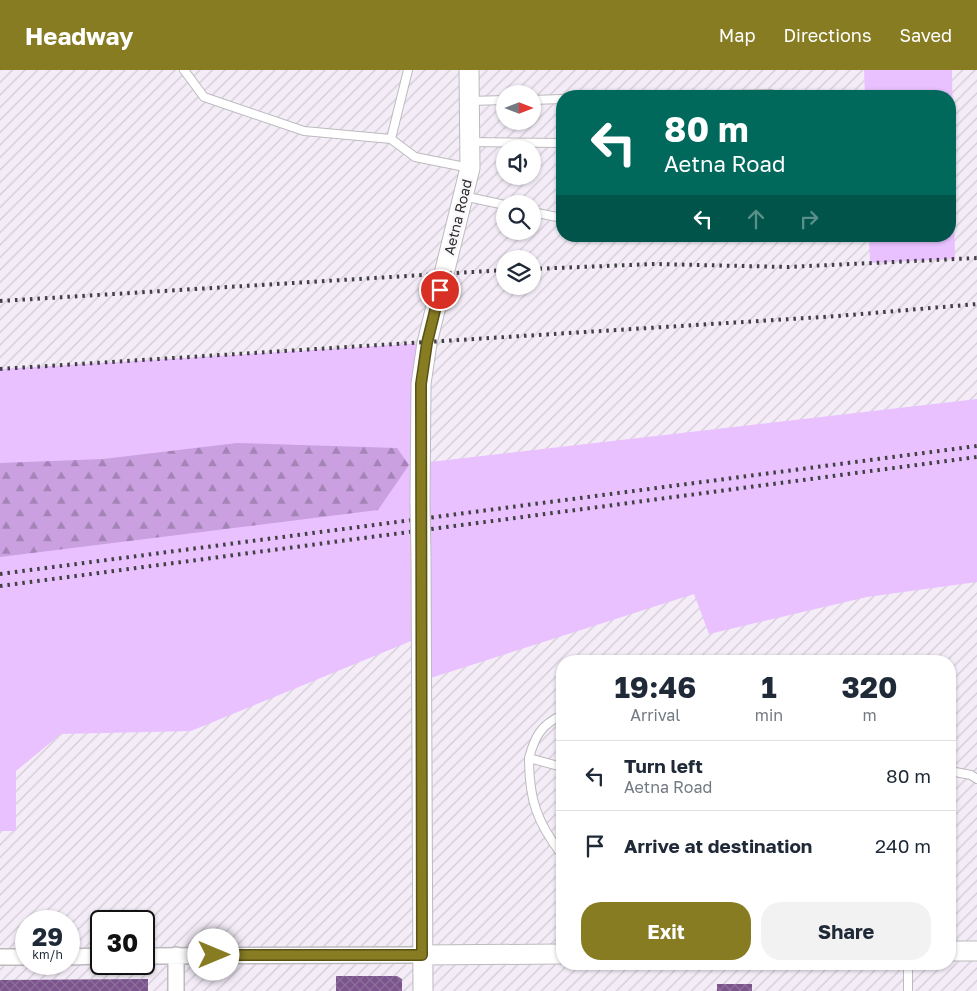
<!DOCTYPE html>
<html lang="en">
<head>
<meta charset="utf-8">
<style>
	body { margin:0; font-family:"Golos Text",sans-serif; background:#f2f2f3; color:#1f2937; height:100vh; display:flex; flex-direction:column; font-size:19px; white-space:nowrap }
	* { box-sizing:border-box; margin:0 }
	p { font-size:16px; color:#747a83 }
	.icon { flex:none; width:28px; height:28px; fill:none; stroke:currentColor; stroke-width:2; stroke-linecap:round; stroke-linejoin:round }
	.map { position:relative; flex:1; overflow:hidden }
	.details { position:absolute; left:556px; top:585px; width:400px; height:315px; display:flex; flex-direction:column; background:#fff; border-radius:20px; box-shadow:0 1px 4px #0004 }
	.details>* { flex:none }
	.hud { position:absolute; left:556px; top:20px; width:400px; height:152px; border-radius:20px; box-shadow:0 1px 4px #0004; background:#00695c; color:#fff; overflow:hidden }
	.needle { width:32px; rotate:90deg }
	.fabs { position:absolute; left:496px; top:15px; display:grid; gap:10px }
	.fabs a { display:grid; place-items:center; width:45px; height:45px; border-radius:50%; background:#fff; box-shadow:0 1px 4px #0004; font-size:25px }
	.speed { position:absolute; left:15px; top:840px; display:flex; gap:10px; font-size:25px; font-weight:700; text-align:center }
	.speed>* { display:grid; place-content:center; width:65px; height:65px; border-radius:50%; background:#fff; box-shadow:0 1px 4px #0004; line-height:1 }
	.speed small { font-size:12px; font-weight:400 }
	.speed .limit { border:2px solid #111; border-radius:8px; background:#fff; color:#111 }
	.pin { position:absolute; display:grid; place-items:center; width:42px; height:42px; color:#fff; margin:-21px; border:2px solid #fff; border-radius:50%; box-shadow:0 1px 5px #0007 }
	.me { position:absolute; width:55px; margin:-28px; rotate:90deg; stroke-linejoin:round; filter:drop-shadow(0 0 4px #0008) }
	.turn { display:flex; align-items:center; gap:18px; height:105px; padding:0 25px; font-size:22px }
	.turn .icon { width:65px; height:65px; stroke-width:2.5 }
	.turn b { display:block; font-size:35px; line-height:42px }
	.lanes { display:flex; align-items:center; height:48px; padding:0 25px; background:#0003; justify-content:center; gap:25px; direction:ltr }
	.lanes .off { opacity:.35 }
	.eta { display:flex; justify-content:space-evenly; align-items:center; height:85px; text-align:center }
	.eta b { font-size:30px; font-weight:700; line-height:35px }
	.cta { display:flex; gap:10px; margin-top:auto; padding:10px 25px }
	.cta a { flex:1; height:58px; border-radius:20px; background:#877c22; color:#fff; font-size:20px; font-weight:700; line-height:58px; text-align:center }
	.cta a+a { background:#f2f2f3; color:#1f2937 }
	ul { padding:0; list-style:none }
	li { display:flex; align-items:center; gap:15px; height:70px; padding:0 25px; border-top:1px solid #e0e1e3 }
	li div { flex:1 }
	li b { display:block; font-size:19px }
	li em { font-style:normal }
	header { display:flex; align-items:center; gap:30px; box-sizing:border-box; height:70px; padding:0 25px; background:#877c22; color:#fff }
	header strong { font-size:24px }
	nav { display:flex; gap:28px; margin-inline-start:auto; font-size:18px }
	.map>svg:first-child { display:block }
	.industrial { fill:url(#industrial-furrows); fill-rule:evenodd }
	.green { fill:#e9c1fe }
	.forest { fill:url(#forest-firs) }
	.building { fill:url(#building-cross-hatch) }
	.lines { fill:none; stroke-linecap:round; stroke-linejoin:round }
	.service-casing { stroke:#bcbabd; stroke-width:10 }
	.minor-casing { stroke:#bcbabd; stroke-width:18 }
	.tertiary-casing { stroke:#bcbabd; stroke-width:21 }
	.service { stroke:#fff; stroke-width:8 }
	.minor { stroke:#fff; stroke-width:15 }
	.tertiary { stroke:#fff; stroke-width:19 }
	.rail { stroke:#414042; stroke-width:4; stroke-dasharray:2.5 5; stroke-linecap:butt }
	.tertiary-bridge-casing { stroke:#bcbabd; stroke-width:21; stroke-linecap:butt }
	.tertiary-bridge { stroke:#fff; stroke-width:19 }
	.route-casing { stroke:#585116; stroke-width:12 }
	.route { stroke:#877c22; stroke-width:9 }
	.labels { text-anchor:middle; stroke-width:5; stroke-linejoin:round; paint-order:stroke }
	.street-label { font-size:14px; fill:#2b2a2c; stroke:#f9f7fa }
</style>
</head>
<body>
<header>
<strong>Headway</strong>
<nav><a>Map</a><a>Directions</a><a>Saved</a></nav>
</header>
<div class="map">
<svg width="977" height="921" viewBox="0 0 977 921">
	<defs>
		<pattern id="industrial-furrows" width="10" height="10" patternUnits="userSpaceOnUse" patternTransform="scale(1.25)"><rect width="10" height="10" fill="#f4edf8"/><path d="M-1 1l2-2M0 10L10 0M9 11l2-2" fill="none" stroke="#d1cbd5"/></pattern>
		<pattern id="forest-firs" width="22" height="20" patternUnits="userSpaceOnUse" patternTransform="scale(1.25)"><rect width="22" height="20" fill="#caa0e0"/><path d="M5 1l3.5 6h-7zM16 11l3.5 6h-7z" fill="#a483b6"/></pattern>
		<pattern id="building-cross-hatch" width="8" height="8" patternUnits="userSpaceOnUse" patternTransform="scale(1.25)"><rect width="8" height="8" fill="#7b548e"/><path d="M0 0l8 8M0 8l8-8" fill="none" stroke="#8c6f9a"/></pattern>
	</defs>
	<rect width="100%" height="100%" fill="#f9f7fa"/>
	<!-- industrial -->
	<path class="industrial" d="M 0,0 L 977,0 L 977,921 L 0,921 ZM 505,24 L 532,24 L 532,51 L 505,51 ZM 562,26 L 950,26 L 950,166 L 562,166 ZM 505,79 L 532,79 L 532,106 L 505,106 ZM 505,134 L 532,134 L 532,161 L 505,161 ZM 505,189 L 532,189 L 532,216 L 505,216 ZM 562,591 L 950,591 L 950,894 L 562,894 ZM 26,851 L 69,851 L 69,894 L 26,894 ZM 101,851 L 144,851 L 144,894 L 101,894 Z"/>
	<!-- green -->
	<path class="green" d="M 864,0 L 952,0 L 955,189 L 870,193 L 869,166 L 950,166 L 950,26 L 865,26 Z
		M 427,273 L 421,393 L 977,329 L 977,512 L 867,527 L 709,564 L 694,524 L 421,611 L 421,567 L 191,661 L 61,664 L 16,701 L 16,761 L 0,761 L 0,299 Z"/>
	<!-- forest -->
	<path class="forest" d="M 237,373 L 397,378 L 409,395 L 378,440 L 0,487 L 0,393 L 103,389 Z"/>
	<!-- building -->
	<path class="building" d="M 336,906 L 397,906 L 402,909 L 402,921 L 336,921 Z
		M 148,909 L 148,921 L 0,921 L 0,910 Z
		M 717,914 L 752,914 L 752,921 L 717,921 Z"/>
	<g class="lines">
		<defs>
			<path id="service" d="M 184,0 L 204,27 L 304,61 L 391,69 L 415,87 L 470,98
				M 674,26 L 771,24
				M 532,30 L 562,29
				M 469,31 L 505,30
				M 391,69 L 408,0
				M 469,72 L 562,73
				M 463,126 L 505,135
				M 532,142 L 562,148
				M 529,688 C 535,666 541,655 562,645
				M 562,697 L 529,688 C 529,730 537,752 562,785
				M 950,701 L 971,705 L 977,709
				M 908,894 L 908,921"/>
			<path id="minor" d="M 176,885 L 176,921
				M 144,886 L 422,885
				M 0,887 L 26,887
				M 69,887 L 101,886"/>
			<path id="tertiary" d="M 420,433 L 421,314 L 427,273 L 470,98 L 469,0
				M 421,486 L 423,921
				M 950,881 L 977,881
				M 422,885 L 562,884"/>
		</defs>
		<!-- service casing -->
		<use href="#service" class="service-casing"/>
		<!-- minor casing -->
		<use href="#minor" class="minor-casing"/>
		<!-- tertiary casing -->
		<use href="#tertiary" class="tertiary-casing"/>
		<!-- service -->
		<use href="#service" class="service"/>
		<!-- minor -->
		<use href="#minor" class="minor"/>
		<!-- tertiary -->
		<use href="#tertiary" class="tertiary"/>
		<!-- rail -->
		<path class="rail" d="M 532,199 L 654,194 L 788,197 L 977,188
			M 0,231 L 505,200
			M 0,299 L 838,246 L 977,234
			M 0,504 L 977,376
			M 0,516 L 977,387"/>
		<defs>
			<path id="tertiary-bridge" d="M 420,433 L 421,486"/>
		</defs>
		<!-- tertiary-bridge casing -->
		<use href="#tertiary-bridge" class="tertiary-bridge-casing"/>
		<!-- tertiary-bridge -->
		<use href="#tertiary-bridge" class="tertiary-bridge"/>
	</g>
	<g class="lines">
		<defs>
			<path id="route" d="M 214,885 L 422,885 L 421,314 L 427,273 L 440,220"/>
		</defs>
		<!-- route casing -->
		<use href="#route" class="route-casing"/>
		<!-- route -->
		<use href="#route" class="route"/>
	</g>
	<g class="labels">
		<!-- street labels -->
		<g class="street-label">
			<text transform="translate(458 147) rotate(-76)" y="5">Aetna Road</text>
		</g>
	</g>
</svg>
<div class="fabs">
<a><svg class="needle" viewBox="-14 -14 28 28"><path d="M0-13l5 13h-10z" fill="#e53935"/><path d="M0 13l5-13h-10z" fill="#747a83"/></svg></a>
<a><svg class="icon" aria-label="sound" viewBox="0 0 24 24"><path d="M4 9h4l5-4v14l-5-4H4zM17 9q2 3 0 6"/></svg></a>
<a><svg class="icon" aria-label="search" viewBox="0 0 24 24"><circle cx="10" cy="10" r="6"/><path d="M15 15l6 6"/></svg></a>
<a><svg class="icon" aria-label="layers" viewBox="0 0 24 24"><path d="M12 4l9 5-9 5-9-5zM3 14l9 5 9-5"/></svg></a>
</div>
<div class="speed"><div>29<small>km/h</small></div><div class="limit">30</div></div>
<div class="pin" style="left:440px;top:220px;background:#d93025"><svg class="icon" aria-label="arrive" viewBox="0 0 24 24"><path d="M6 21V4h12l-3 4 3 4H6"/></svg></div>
<svg class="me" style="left:214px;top:885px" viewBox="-20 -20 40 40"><circle r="19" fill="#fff"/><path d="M0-13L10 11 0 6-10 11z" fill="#877c22"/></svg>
<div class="hud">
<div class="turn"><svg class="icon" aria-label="left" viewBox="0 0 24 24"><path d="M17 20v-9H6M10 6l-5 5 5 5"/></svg><div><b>80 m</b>Aetna Road</div></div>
<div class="lanes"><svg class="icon" aria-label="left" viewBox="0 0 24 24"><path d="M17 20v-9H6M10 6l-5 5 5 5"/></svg><svg class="icon off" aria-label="ahead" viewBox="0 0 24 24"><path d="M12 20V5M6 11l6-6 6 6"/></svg><svg class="icon off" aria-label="right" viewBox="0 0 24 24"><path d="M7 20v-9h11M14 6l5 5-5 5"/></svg></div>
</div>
<section class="details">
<div class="eta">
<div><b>19:46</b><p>Arrival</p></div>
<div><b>1</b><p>min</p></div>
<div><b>320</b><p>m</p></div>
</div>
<ul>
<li><svg class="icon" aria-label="left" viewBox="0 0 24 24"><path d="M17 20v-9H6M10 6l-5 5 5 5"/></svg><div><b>Turn left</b><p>Aetna Road</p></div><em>80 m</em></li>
<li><svg class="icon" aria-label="arrive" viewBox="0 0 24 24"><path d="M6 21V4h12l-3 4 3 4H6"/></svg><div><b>Arrive at destination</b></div><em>240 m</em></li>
</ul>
<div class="cta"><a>Exit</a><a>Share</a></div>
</section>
</div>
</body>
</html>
